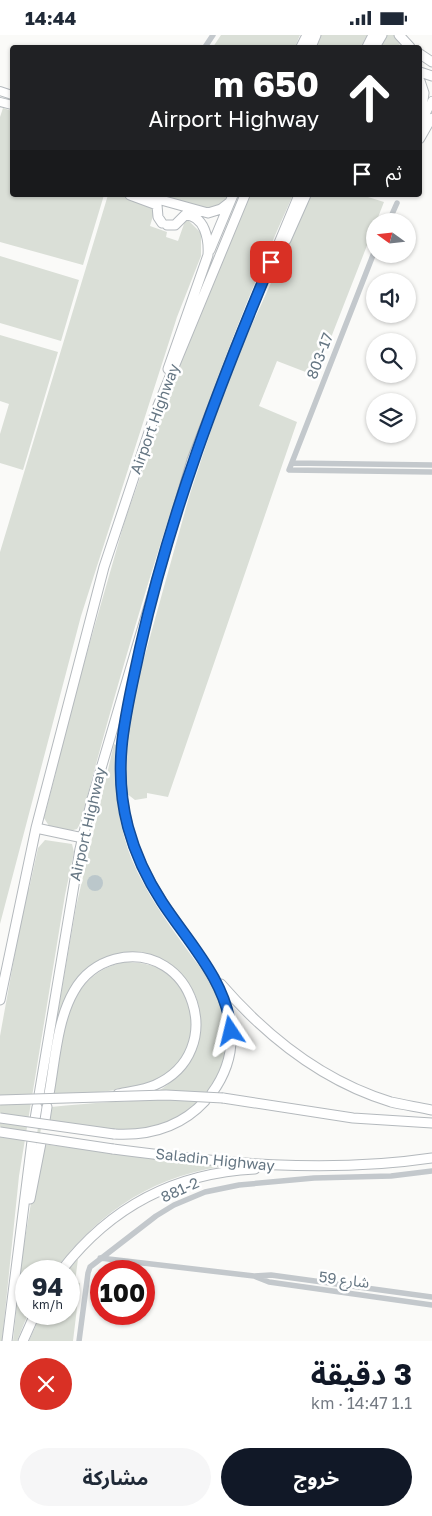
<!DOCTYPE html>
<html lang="ar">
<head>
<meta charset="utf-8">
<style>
	body { margin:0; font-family:"Golos Text","Noto Sans Arabic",sans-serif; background:#f6f6f7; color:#1f2937; direction:rtl; height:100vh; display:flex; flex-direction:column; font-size:19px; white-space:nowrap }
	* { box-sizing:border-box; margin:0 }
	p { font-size:16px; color:#747a83 }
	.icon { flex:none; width:28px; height:28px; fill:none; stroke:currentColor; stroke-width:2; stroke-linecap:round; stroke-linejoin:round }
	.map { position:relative; height:1306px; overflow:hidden; direction:ltr }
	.sheet { display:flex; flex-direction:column; background:#fff; flex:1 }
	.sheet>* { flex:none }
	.guide { position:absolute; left:10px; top:10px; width:412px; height:152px; border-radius:5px; box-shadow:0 1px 4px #0004; direction:rtl; background:#202124; color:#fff; overflow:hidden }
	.needle { width:32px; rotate:285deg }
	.controls { position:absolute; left:366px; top:178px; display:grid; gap:10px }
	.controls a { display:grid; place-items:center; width:50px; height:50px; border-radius:50%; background:#fff; box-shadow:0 1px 4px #0004; font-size:25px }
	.speed { position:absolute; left:15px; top:1225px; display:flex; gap:10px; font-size:25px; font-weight:700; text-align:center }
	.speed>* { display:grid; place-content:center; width:65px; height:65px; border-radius:50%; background:#fff; box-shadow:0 1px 4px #0004; line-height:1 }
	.speed small { font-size:12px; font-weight:400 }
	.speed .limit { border:8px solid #d22; background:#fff; color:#111 }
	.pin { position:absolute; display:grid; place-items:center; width:42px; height:42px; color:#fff; margin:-21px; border-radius:10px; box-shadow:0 2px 8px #0006 }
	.me { position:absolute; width:55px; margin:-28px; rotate:350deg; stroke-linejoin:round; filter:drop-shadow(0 0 4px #0008) }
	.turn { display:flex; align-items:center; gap:18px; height:105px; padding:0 20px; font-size:22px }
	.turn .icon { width:65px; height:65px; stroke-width:2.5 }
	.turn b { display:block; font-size:35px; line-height:42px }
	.then { display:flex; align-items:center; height:48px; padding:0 20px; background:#0003; gap:10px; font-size:19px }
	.round { display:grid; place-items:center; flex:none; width:52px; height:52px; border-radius:26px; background:#f6f6f7 }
	.overview { display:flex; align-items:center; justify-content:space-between; height:85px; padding:0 20px }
	h1 { font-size:30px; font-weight:700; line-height:38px; color:#111827 }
	.cta { display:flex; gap:10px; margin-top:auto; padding:10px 20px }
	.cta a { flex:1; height:58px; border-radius:30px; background:#111827; color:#fff; font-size:20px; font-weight:700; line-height:58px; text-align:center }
	.cta a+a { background:#f6f6f7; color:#1f2937 }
	.status { display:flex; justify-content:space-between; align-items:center; height:35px; padding:0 25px; background:#fff; direction:ltr }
	.status svg { height:14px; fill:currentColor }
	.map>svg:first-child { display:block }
	.green { fill:#dadfd7 }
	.water { fill:#bbc7cb }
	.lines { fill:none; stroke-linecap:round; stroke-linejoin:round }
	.major-casing { stroke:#b5babe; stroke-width:10 }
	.highway-casing { stroke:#b4b9bd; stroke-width:11 }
	.minor { stroke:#c3c8cc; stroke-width:5.5 }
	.major { stroke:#fff; stroke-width:8 }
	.highway { stroke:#fff; stroke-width:9 }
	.highway-bridge-casing { stroke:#b4b9bd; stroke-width:11; stroke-linecap:butt }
	.highway-bridge { stroke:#fff; stroke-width:9 }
	.route-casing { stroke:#114b97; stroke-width:12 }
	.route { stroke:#1a73e8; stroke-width:9 }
	.labels { text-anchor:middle; stroke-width:5; stroke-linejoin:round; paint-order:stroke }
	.street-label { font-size:15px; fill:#657683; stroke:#fff }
</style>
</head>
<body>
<div class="status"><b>14:44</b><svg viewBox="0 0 49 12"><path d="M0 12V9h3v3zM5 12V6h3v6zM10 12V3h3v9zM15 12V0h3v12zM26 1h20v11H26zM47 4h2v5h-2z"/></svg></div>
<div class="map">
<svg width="432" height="1306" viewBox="0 0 432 1306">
	<rect width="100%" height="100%" fill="#fafaf8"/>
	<!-- green -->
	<path class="green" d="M 221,0 L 300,0 L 295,12 L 213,12 Z
		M 321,0 L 367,0 L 361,12 L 316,12 Z
		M 386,0 L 394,0 L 401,12 L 379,12 Z
		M 3,73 L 12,76 L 12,160 L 104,160 L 83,230 L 0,207 L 0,82 Z
		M 108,160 L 126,160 L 140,169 L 155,174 L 150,191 L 167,197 L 166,202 L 178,206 L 185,186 L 188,185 L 201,198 L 201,221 L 177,282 L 81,581 L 0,889 L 0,517 Z
		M 156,160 L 230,160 C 213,186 180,167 156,160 Z
		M 249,160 L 293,160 C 201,362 136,576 80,789 L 77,794 L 70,796 L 49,791 L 44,783 L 56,737 L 54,733 L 125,485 L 190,302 Z
		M 311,160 L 368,162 L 384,167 L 316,341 L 277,326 L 259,371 L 297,387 L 168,762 L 147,758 L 147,763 L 135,765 L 126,758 L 126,701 L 138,645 L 189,462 L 230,338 Z
		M 0,221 L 79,245 L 61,306 L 0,288 Z
		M 0,300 L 58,317 L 23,435 L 0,428 L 0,399 L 9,369 L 0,366 Z
		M 114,709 L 116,710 C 113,748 118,790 132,825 C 146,858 167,887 188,916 C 198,930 210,943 218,959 C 246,1021 203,1093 134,1096 C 106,1097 76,1089 48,1086 L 51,1072 C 71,1070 91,1068 111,1067 C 119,1066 130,1067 138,1065 C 199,1047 227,966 167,928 C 150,918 132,914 113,920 C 98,925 85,932 76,945 C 57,970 56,1005 51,1035 C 45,1070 39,1105 33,1140 L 30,1139 L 76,872 Z
		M 45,805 L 72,809 L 74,817 L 65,860 L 19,1141 L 2,1306 L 0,1306 L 0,1001 L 26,857 L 29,854 L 38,813 Z
		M 125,927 C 141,927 159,930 172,941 C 201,964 198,1017 168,1038 C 139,1058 87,1057 52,1061 C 62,1009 62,939 125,927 Z
		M 41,1109 L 235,1130 C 156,1138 102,1174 54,1236 L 26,1236 L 26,1279 L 28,1279 L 17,1306 L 13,1306 L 22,1221 Z
		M 78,1224 L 75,1247 L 80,1248 L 73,1306 L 29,1306 L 41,1279 L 69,1279 L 69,1236 L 66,1236 Z"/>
	<!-- water -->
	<path class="water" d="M87 848a8 8 0 1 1 16 0a8 8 0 1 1-16 0Z"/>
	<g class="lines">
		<defs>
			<path id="major" d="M 0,56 L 12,60
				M 0,67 L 12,70
				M 422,86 L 432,66
				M 420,104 L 432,83"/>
			<path id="highway" d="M 399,0 L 410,12
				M 301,12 L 307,0
				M 311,12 L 316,0
				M 367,12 L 373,0
				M 375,12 L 382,0
				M 420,19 L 432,27
				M 420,37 L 432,41
				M 420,46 L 424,58 L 420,89
				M 130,160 L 157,170 L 158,182 L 162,188
				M 143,160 L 208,178 L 221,174 L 230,167
				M 167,190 L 175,190 L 185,180 C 205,180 209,205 208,220 L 168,334
				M 286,205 L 306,160
				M 210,215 L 233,160
				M 136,631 C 124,687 113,734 128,792 C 135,819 148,845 163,868 C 201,925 263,988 212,1058
				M 36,793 L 83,803
				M 221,949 C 267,1002 322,1046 391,1067 C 404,1070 418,1072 432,1075
				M 0,965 L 36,793 L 104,532 L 157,373 L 245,160
				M 49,1059 C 55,1026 57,985 74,956 C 83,940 97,929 115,924 C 193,905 230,1017 155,1050 C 144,1055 131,1056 118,1059
				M 39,1060 L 80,814 L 92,764 L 192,425 L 236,311 L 299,160
				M 223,1063 L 353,1083 L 432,1088
				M 35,1084 L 37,1072
				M 45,1085 L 47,1072
				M 114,1099 C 149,1101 181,1092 205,1066
				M 113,1114 C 220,1128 325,1139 432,1123
				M 30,1164 L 41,1108
				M 61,1236 C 110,1172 174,1138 255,1134
				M 7,1306 L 32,1106
				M 23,1306 L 35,1279"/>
		</defs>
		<!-- major casing -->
		<use href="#major" class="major-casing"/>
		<!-- highway casing -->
		<use href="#highway" class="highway-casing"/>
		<!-- minor -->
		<path class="minor" d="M 205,12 L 213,0
			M 389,186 L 397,168
			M 375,215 L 289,435 L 432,437
			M 292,428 L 432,430
			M 100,1223 L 254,1241 L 271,1240 L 432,1262
			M 254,1241 L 269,1247 L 432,1270
			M 79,1306 L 88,1238 L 90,1232 L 156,1181 L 174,1170 L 205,1157 L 239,1150 L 314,1143 L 391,1141 L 432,1136"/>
		<!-- major -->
		<use href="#major" class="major"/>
		<!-- highway -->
		<use href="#highway" class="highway"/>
		<defs>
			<path id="highway-bridge" d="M 0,1065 L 166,1060 L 223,1063
				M 0,1083 L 114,1099
				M 0,1097 L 113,1114"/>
		</defs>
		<!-- highway-bridge casing -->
		<use href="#highway-bridge" class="highway-bridge-casing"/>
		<!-- highway-bridge -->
		<use href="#highway-bridge" class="highway-bridge"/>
	</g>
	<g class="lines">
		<defs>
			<path id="route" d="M 231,996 C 227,946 188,907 162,867 C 147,844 135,818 128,792 C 111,728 127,675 140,613 C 170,479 218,353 271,227"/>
		</defs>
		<!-- route casing -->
		<use href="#route" class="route-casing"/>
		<!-- route -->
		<use href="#route" class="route"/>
	</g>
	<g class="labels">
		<!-- street labels -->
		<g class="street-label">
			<text transform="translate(320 321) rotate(-69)" y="5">803-17</text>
			<text transform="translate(155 384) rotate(-70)" y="5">Airport Highway</text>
			<text transform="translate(88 789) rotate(-77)" y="5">Airport Highway</text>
			<text transform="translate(215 1125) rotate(6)" y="5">Saladin Highway</text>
			<text transform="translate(180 1155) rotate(-24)" y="5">881-2</text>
			<text transform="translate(344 1245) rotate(7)" y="5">شارع 59</text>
		</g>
	</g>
</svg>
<div class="controls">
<a><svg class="needle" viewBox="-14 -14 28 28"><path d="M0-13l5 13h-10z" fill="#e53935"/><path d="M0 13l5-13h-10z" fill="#747a83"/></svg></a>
<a><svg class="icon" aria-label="sound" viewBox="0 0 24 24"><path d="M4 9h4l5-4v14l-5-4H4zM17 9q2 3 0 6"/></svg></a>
<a><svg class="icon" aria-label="search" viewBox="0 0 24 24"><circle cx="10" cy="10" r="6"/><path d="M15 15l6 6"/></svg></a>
<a><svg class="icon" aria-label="layers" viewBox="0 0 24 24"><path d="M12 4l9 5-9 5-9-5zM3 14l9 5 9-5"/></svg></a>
</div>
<div class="speed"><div>94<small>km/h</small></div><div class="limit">100</div></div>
<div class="pin" style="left:271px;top:227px;background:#d93025"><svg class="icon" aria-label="arrive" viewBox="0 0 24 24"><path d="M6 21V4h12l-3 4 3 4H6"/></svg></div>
<svg class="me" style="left:231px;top:996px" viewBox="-20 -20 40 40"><path d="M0-17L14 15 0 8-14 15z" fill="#1a73e8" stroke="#fff" stroke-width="4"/></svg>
<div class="guide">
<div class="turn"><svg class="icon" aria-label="ahead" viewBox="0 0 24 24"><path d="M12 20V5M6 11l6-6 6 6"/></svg><div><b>650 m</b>Airport Highway</div></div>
<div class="then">ثم<svg class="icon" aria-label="arrive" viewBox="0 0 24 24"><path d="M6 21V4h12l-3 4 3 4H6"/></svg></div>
</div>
</div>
<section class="sheet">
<div class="overview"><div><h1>3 دقيقة</h1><p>1.1 km · 14:47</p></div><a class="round" style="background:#d93025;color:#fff"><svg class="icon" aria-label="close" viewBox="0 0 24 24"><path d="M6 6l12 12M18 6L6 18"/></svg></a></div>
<div class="cta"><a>خروج</a><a>مشاركة</a></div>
</section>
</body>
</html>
